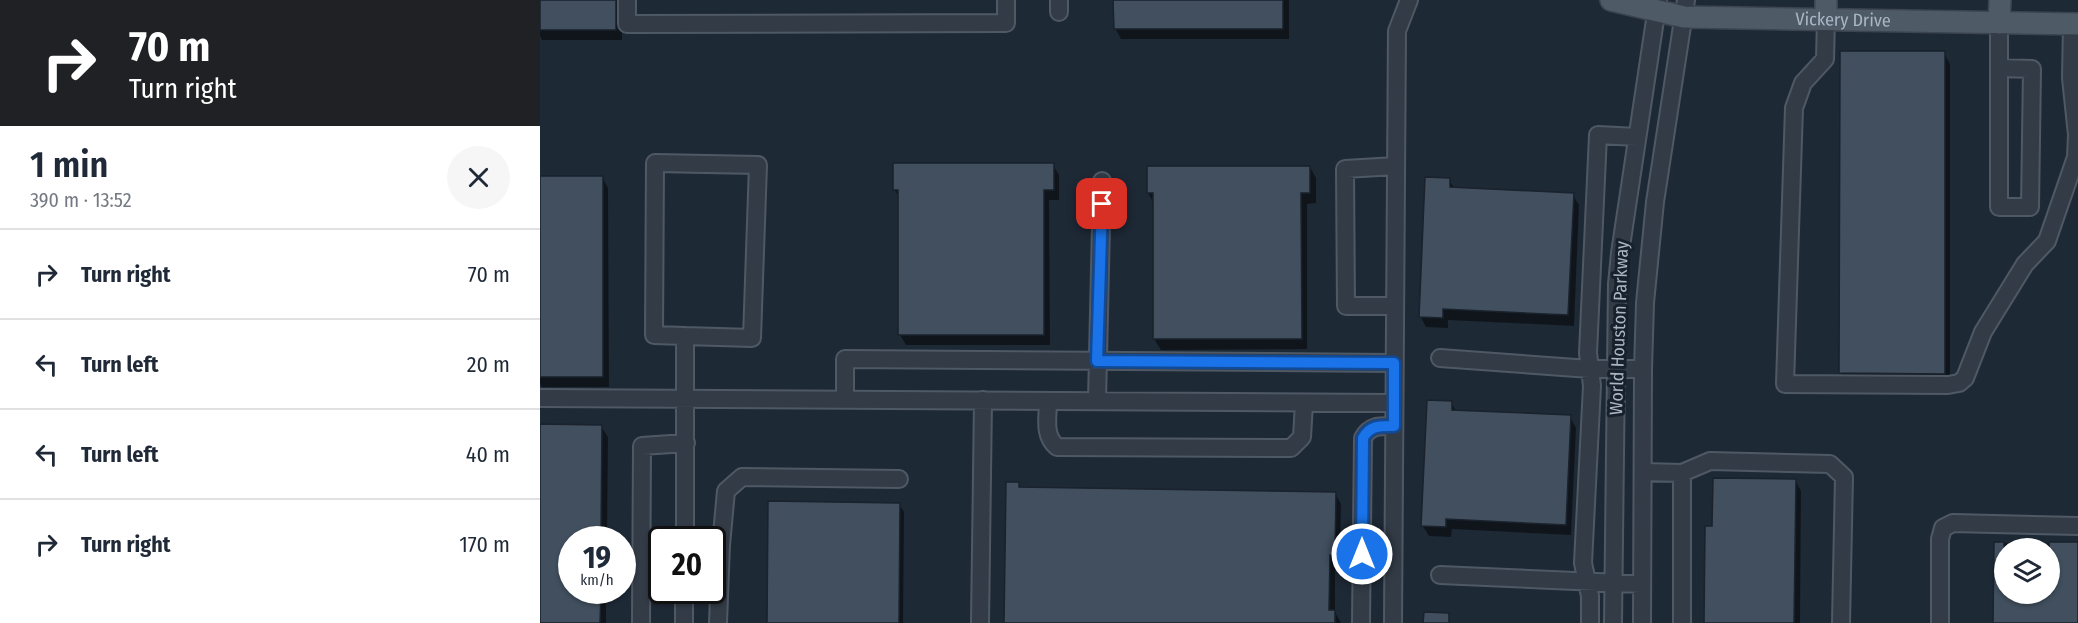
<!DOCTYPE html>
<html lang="en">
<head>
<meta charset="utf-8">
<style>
	body { margin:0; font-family:"Fira Sans Condensed",sans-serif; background:#f6f6f7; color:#1f2937; height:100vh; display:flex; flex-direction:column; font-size:22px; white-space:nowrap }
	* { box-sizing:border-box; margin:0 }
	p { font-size:20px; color:#747a83 }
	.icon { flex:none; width:33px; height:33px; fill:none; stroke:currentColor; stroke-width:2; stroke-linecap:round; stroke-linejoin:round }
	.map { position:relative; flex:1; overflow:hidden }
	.details { display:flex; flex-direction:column; background:#fff; width:540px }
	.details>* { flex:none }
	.guide { background:#202124; color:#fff; overflow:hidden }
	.tools { position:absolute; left:1454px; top:538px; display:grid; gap:12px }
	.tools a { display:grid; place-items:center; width:66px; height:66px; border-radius:50%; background:#fff; box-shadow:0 2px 4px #0004; font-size:30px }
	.speed { position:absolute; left:18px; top:526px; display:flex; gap:12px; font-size:30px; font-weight:700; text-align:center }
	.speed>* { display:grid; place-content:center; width:78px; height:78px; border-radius:50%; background:#fff; box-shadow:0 2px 4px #0004; line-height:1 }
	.speed small { font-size:15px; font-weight:400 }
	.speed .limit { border:3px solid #111; border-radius:9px; background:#fff; color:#111 }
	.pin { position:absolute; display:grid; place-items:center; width:51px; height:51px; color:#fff; margin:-26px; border-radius:12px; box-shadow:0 3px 9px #0006 }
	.me { position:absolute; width:66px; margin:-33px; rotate:0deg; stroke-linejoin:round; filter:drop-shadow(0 0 4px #0008) }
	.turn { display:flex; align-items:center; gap:21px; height:126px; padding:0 30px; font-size:27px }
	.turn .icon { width:78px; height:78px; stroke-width:2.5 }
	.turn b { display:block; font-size:42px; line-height:51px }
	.round { display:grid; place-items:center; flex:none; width:63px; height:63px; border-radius:32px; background:#f6f6f7 }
	.headline { display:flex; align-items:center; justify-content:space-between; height:102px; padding:0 30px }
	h1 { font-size:36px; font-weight:600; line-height:45px }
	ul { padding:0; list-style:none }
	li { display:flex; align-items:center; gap:18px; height:90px; padding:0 30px; border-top:2px solid #e0e1e3 }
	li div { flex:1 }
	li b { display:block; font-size:22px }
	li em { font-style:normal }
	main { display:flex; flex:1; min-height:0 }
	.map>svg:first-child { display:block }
	.shadow { fill:#0007; fill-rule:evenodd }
	.building { fill:#414f5e; stroke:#19222d; stroke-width:1.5 }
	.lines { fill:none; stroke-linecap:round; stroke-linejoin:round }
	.minor-casing { stroke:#4f5965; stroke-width:20 }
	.major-casing { stroke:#3b4450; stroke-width:24 }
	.minor { stroke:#323b46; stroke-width:16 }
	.major { stroke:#4f5a67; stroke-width:21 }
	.route-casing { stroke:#114b97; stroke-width:15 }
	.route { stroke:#1a73e8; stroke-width:10 }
	.labels { text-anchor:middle; stroke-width:6; stroke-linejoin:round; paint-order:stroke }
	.street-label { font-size:18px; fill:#abb6c4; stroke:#17202b }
</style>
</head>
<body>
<main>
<section class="details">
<div class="guide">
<div class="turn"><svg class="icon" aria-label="right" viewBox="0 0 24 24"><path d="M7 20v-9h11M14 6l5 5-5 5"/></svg><div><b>70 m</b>Turn right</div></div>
</div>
<div class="headline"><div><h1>1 min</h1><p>390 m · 13:52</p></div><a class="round"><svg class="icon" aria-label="close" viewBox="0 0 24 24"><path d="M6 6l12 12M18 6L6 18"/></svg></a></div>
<ul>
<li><svg class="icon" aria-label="right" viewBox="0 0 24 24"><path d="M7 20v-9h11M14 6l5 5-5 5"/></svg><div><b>Turn right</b></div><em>70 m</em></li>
<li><svg class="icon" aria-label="left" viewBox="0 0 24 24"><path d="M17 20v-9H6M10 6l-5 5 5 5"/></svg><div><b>Turn left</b></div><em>20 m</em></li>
<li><svg class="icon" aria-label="left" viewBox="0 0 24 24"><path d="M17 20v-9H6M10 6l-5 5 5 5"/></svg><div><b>Turn left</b></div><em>40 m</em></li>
<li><svg class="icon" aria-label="right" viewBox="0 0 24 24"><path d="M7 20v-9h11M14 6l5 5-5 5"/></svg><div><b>Turn right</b></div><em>170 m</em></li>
</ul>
</section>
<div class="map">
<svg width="1538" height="623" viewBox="0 0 1538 623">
	<rect width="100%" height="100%" fill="#1e2936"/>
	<!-- shadow -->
	<path class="shadow" d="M 0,0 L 82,0 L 82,40 L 2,40 L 0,36 Z
		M 575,0 L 749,0 L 749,39 L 581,39 L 575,28 Z
		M 1404,53 L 1410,64 L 1410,384 L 1307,384 L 1301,373 Z
		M 513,165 L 519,175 L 519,200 L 509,200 L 510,345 L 366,345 L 360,335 L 360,199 L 354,189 Z
		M 608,167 L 770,167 L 776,178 L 776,203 L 767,204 L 767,349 L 621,350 L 614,339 L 614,204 L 608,193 Z
		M 0,177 L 62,177 L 68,188 L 69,387 L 2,387 L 0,384 Z
		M 909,180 L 915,189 L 1033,195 L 1039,205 L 1034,326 L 908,320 L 908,328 L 886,327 L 880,316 Z
		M 911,402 L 916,411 L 1030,417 L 1036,428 L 1031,535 L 912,529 L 911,537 L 889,536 L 882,525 Z
		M 61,426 L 68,437 L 67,540 L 32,540 L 32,591 L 66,591 L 66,623 L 0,623 Z
		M 1255,480 L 1261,491 L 1260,623 L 1165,623 L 1174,528 Z
		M 478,484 L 481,489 L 795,493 L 801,504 L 800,565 L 795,565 L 795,612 L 801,623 L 466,623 Z
		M 359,504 L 364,512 L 363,623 L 229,623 Z
		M 1456,543 L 1538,544 L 1538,623 L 1455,623 ZM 1464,549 L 1509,549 L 1509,594 L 1464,594 Z"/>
	<!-- building -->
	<path class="building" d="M 0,0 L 76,0 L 76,30 L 0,30 Z
		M 573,0 L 743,0 L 743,29 L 574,29 Z
		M 1300,51 L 1405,51 L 1405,374 L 1299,373 Z
		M 353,163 L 514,163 L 514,190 L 504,190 L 504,335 L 358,335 L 358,190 L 353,190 Z
		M 607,166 L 770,166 L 770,193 L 761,193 L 762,339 L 613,339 L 613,193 L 607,193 Z
		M 0,176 L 63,176 L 63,377 L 0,377 Z
		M 885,177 L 910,178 L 910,187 L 1034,193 L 1028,315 L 903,309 L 903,318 L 879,317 Z
		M 887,400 L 912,401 L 912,410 L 1031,415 L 1026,525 L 906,519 L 906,527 L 881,526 Z
		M 0,424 L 62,425 L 61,540 L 32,540 L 32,591 L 61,591 L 60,623 L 0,623 Z
		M 1173,478 L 1256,479 L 1254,623 L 1164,623 L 1165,526 L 1172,526 Z
		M 466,482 L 479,482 L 479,487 L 796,492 L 795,555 L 790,555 L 789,610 L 795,610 L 795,623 L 464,623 Z
		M 228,501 L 360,503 L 359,623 L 227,623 Z
		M 1454,542 L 1464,542 L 1464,594 L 1509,594 L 1509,542 L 1538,542 L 1538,623 L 1453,623 Z
		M 884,612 L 909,613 L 909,623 L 883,623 Z"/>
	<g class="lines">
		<defs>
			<path id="minor" d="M 87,0 L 87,24 L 466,23 L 466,0
				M 519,0 L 519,12
				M 1286,19 L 1285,59 L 1263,83 L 1254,108 L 1245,384 L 1408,385 L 1419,383 L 1425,378 L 1443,332 L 1485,264 L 1507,241 L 1536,157 L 1537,135 L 1531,78 L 1532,24
				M 1459,68 L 1492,69 L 1490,207 L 1459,207 L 1459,23
				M 854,306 L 806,306 L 805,169 L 856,166
				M 900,358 L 1050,369 L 1103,369
				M 0,398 L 853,403
				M 305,399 L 305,359 L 854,363
				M 508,401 C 508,418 503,435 517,447 L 751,448 L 762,437 L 764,403
				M 557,401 L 562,181
				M 1103,472 L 1142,473 L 1170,461 L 1290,464 L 1304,477 L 1301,623
				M 145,540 L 145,336 L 114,335 L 115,163 L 218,165 L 212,338 L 145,336
				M 900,575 L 1102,584
				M 101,623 L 102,446 L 146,443
				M 144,623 L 144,591
				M 178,623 L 181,545 L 186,491 L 202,477 L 359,479
				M 440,623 L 443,400
				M 821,623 L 823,438 C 830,425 840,426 853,426
				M 853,623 L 857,31 L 869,0
				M 1050,623 L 1050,596 L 1043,563 L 1052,386 L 1048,353 L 1058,135 L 1097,137
				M 1073,623 L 1077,284 L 1080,253 L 1118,0
				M 1102,623 L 1103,369 L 1105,303 L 1115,202 L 1146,0
				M 1142,623 L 1142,473
				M 1400,623 L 1400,539 L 1403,528 L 1413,523 L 1538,526"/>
			<g id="major">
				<path id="s1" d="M 1071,0 L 1144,17 L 1538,24"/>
				<path d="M 1286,0 L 1286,19"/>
				<path d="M 1459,23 L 1460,0"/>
			</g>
		</defs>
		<!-- minor casing -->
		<use href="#minor" class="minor-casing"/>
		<!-- major casing -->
		<use href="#major" class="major-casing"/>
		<!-- minor -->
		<use href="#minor" class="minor"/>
		<!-- major -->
		<use href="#major" class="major"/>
	</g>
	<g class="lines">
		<defs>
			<path id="route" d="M 562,204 L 557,361 L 854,363 L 854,426 C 840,426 830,425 823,438 L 822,554"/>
		</defs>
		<!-- route casing -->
		<use href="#route" class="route-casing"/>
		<!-- route -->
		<use href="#route" class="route"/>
	</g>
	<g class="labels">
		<!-- street labels -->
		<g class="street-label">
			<text dy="6" stroke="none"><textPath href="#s1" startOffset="234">Vickery Drive</textPath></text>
			<text transform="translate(1079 328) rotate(-88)" y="6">World Houston Parkway</text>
		</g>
	</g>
</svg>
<div class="tools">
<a><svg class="icon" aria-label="layers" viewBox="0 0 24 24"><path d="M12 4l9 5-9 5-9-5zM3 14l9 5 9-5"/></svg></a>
</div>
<div class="speed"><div>19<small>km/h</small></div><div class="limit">20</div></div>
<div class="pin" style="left:562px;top:204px;background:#d93025"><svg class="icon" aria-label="arrive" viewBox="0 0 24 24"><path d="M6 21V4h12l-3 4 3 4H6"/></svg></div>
<svg class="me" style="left:822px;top:554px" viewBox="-20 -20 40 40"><circle r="17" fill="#1a73e8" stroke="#fff" stroke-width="3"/><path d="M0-11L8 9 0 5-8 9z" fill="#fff"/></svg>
</div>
</main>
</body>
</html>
